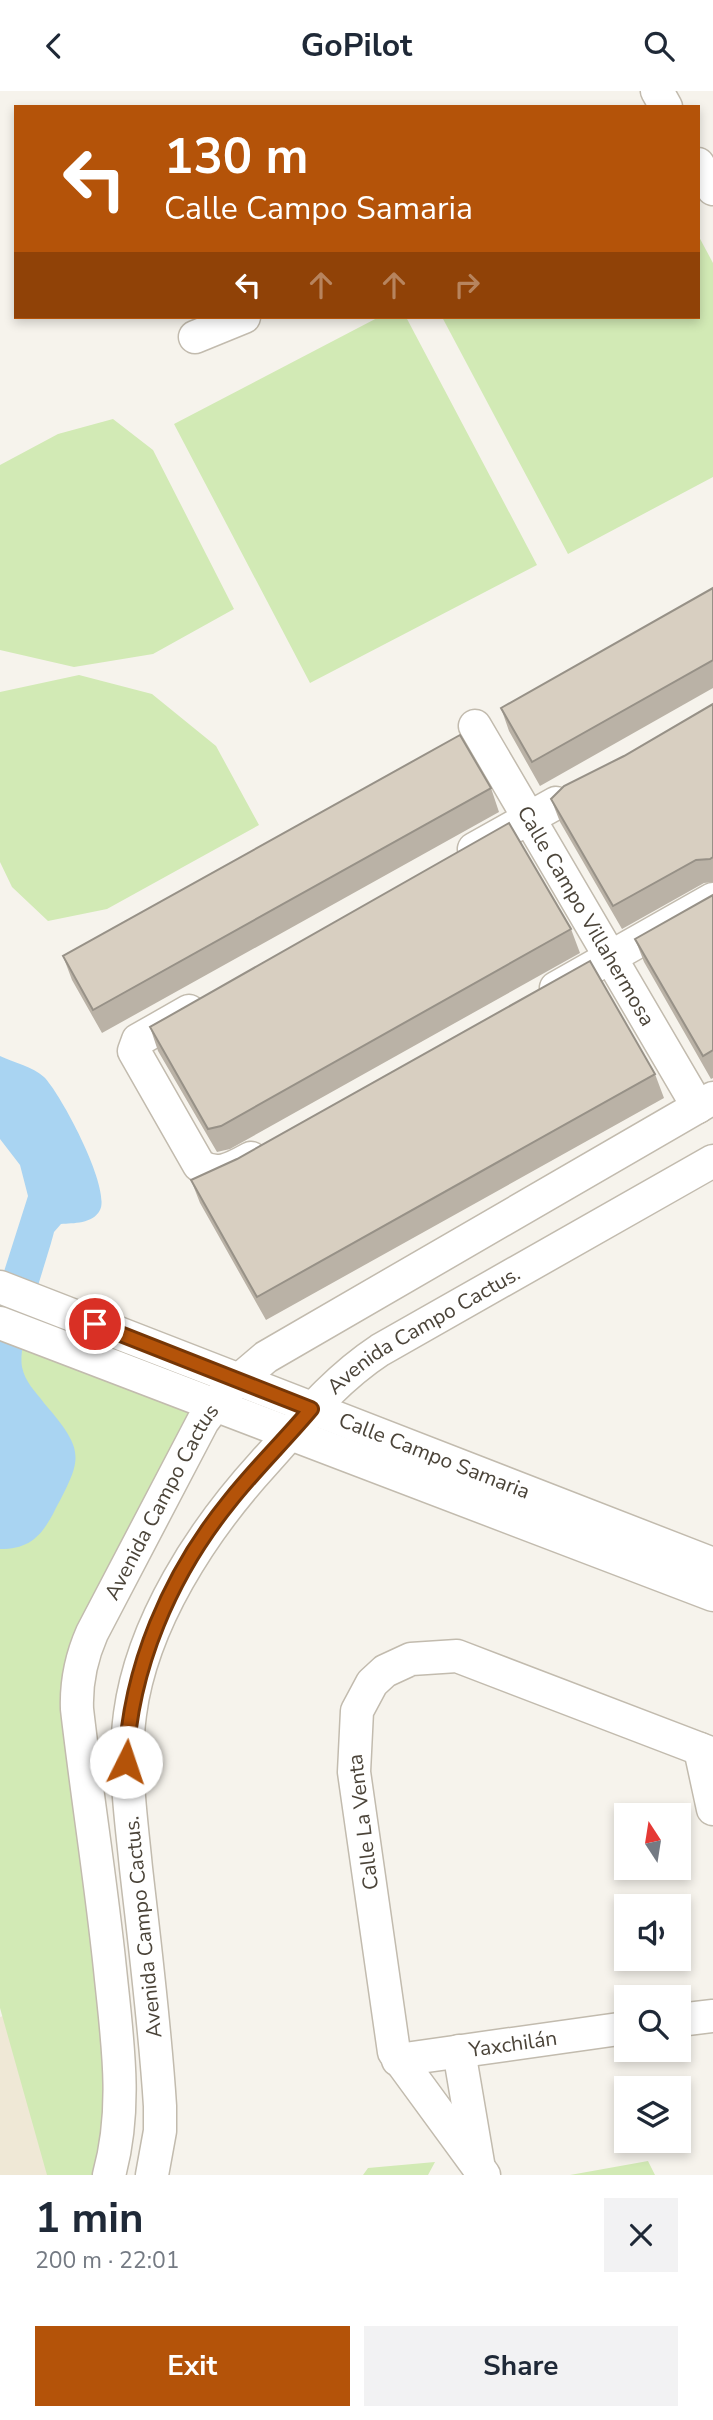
<!DOCTYPE html>
<html lang="en">
<head>
<meta charset="utf-8">
<style>
	body { margin:0; font-family:"Nunito Sans",sans-serif; background:#f2f2f3; color:#1f2937; height:100vh; display:flex; flex-direction:column; font-size:26px; white-space:nowrap }
	* { box-sizing:border-box; margin:0 }
	p { font-size:23px; color:#747a83 }
	.icon { flex:none; width:38px; height:38px; fill:none; stroke:currentColor; stroke-width:2; stroke-linecap:round; stroke-linejoin:round }
	.map { position:relative; height:2084px; overflow:hidden }
	.sheet { display:flex; flex-direction:column; background:#fff; flex:1 }
	.sheet>* { flex:none }
	.top-card { position:absolute; left:14px; top:14px; width:686px; height:214px; border-radius:0px; box-shadow:0 4px 10px #0003; background:#b45309; color:#fff; overflow:hidden }
	.needle { width:46px; rotate:348deg }
	.controls { position:absolute; left:614px; top:1712px; display:grid; gap:14px }
	.controls a { display:grid; place-items:center; width:77px; height:77px; border-radius:0px; background:#fff; box-shadow:0 4px 10px #0003; font-size:35px }
	.pin { position:absolute; display:grid; place-items:center; width:60px; height:60px; color:#fff; margin:-30px; border:4px solid #fff; border-radius:50%; box-shadow:0 2px 7px #0007 }
	.me { position:absolute; width:77px; margin:-38px; rotate:4deg; stroke-linejoin:round; filter:drop-shadow(0 0 5px #0008) }
	.turn { display:flex; align-items:center; gap:24px; height:147px; padding:0 35px; font-size:32px }
	.turn .icon { width:91px; height:91px; stroke-width:2.5 }
	.turn b { display:block; font-size:49px; line-height:60px }
	.lanes { display:flex; align-items:center; height:66px; padding:0 35px; background:#0003; justify-content:center; gap:35px; direction:ltr }
	.lanes .off { opacity:.35 }
	.round { display:grid; place-items:center; flex:none; width:74px; height:74px; border-radius:0px; background:#f2f2f3 }
	.summary { display:flex; align-items:center; justify-content:space-between; height:119px; padding:0 35px }
	h1 { font-size:42px; font-weight:700; line-height:52px }
	.action { display:flex; gap:14px; margin-top:auto; padding:14px 35px }
	.action a { flex:1; height:80px; border-radius:0px; background:#b45309; color:#fff; font-size:28px; font-weight:700; line-height:80px; text-align:center }
	.action a+a { background:#f2f2f3; color:#1f2937 }
	header { display:flex; justify-content:space-between; align-items:center; height:91px; padding:0 35px; background:#fff; font-size:32px; font-weight:700 }
	.map>svg:first-child { display:block }
	.education { fill:#efe8d6 }
	.green { fill:#d2eab5 }
	.water { fill:#a9d4f2 }
	.lines { fill:none; stroke-linecap:round; stroke-linejoin:round }
	.minor-casing { stroke:#c2bbae; stroke-width:35 }
	.minor { stroke:#fff; stroke-width:32 }
	.wall { fill:#bab2a6 }
	.building { fill:#d8cfc1; stroke:#979187; stroke-width:2 }
	.route-casing { stroke:#753606; stroke-width:18 }
	.route { stroke:#b45309; stroke-width:12 }
	.labels { text-anchor:middle; stroke-width:7; stroke-linejoin:round; paint-order:stroke }
	.street-label { font-size:21px; fill:#4b4439; stroke:#fff }
</style>
</head>
<body>
<header><svg class="icon" aria-label="back" viewBox="0 0 24 24"><path d="M15 5l-7 7 7 7"/></svg>GoPilot<svg class="icon" aria-label="search" viewBox="0 0 24 24"><circle cx="10" cy="10" r="6"/><path d="M15 15l6 6"/></svg></header>
<div class="map">
<svg width="713" height="2084" viewBox="0 0 713 2084">
	<rect width="100%" height="100%" fill="#f6f3ec"/>
	<!-- education -->
	<path class="education" d="M 9,1923 L 60,2084 L 0,2084 L 0,1926 Z"/>
	<!-- green -->
	<path class="green" d="M 698,144 L 713,172 L 713,386 L 568,463 L 442,226 L 698,226 Z
		M 379,226 L 406,226 L 537,474 L 310,592 L 174,333 Z
		M 113,328 L 153,359 L 234,518 L 153,563 L 74,576 L 0,559 L 0,374 L 58,343 Z
		M 79,584 L 152,603 L 216,655 L 259,734 L 107,818 L 48,830 L 12,796 L 0,771 L 0,601 Z
		M 0,1231 L 215,1313 L 86,1555 L 116,1930 L 109,2084 L 47,2084 L 0,1917 Z
		M 648,2070 L 655,2084 L 570,2084 Z
		M 435,2071 L 428,2084 L 363,2084 L 368,2077 Z"/>
	<!-- water -->
	<path class="water" d="M 0,965 C 13,971 33,976 44,986 C 61,1003 111,1097 100,1119 C 93,1133 73,1132 61,1133 L 54,1141 C 47,1170 17,1251 22,1276 C 25,1291 35,1300 44,1312 C 87,1362 82,1367 53,1423 C 40,1447 28,1458 0,1458 L 0,1193 L 28,1105 L 20,1074 L 0,1048 Z"/>
	<g class="lines">
		<defs>
			<g id="minor">
				<path d="M 657,0 L 666,16"/>
				<path d="M 698,73 L 713,98"/>
				<path d="M 195,246 L 244,226"/>
				<path id="s1" d="M 475,635 L 698,1016"/>
				<path d="M 474,758 L 556,712"/>
				<path d="M 556,897 L 713,808"/>
				<path d="M 189,920 L 138,949 L 134,960 L 199,1074 C 217,1087 233,1077 251,1067"/>
				<path id="s2" d="M 0,1196 L 713,1473"/>
				<path d="M 0,1232 L 713,1504"/>
				<path d="M 700,1658 L 713,1718"/>
				<path d="M 679,1929 L 713,1925"/>
				<path d="M 459,1960 L 478,2072"/>
				<path id="s3" d="M 398,1969 L 626,1937"/>
				<path id="s4" d="M 109,2084 C 128,2016 117,1947 110,1878 C 101,1791 87,1705 77,1618 C 76,1591 81,1567 92,1542 L 203,1330 L 226,1300 L 266,1266 L 713,1007"/>
				<path id="s5" d="M 152,2084 L 160,2040 L 160,2015 C 155,1935 145,1856 136,1777 C 131,1725 123,1675 130,1623 C 142,1532 202,1440 263,1373 C 300,1332 333,1290 380,1259 L 713,1070"/>
				<path d="M 484,2084 L 394,1961 L 354,1681 L 357,1620 L 372,1592 L 385,1580 L 411,1568 L 457,1565 L 713,1663"/>
			</g>
		</defs>
		<!-- minor casing -->
		<use href="#minor" class="minor-casing"/>
		<!-- minor -->
		<use href="#minor" class="minor"/>
	</g>
	<!-- wall -->
	<path class="wall" d="M 713,497 L 713,597 L 540,695 L 509,640 L 501,617 Z
		M 713,613 L 713,791 L 704,792 L 622,838 L 560,731 L 551,708 Z
		M 491,697 L 499,721 L 102,942 L 72,889 L 63,865 Z
		M 713,804 L 713,987 L 711,988 L 644,871 L 635,848 Z
		M 571,838 L 580,862 L 230,1058 L 217,1061 L 158,960 L 150,936 Z
		M 655,983 L 664,1007 L 266,1229 L 200,1112 L 191,1089 Z"/>
	<!-- building -->
	<path class="building" d="M 713,497 L 713,569 L 532,671 L 501,617 Z
		M 713,613 L 713,766 L 710,768 L 696,769 L 613,815 L 551,708 L 564,695 L 624,665 Z
		M 460,644 L 491,697 L 93,919 L 63,865 Z
		M 509,732 L 571,838 L 221,1035 L 208,1038 L 150,936 Z
		M 713,804 L 713,959 L 703,965 L 635,848 Z
		M 590,870 L 655,983 L 257,1206 L 191,1089 L 237,1068 Z"/>
	<g class="lines">
		<defs>
			<path id="route" d="M 95,1233 L 311,1318 C 285,1349 255,1378 229,1411 C 170,1484 130,1577 126,1671"/>
		</defs>
		<!-- route casing -->
		<use href="#route" class="route-casing"/>
		<!-- route -->
		<use href="#route" class="route"/>
	</g>
	<g class="labels">
		<!-- street labels -->
		<g class="street-label">
			<text dy="7" stroke="none"><textPath href="#s1" startOffset="220">Calle Campo Villahermosa</textPath></text>
			<text dy="7" stroke="none"><textPath href="#s5" startOffset="962">Avenida Campo Cactus.</textPath></text>
			<text dy="7" stroke="none"><textPath href="#s2" startOffset="466">Calle Campo Samaria</textPath></text>
			<text dy="7" stroke="none"><textPath href="#s4" startOffset="696">Avenida Campo Cactus</textPath></text>
			<text transform="translate(363 1731) rotate(-97)" y="7">Calle La Venta</text>
			<text transform="translate(143 1836) rotate(-96)" y="7">Avenida Campo Cactus.</text>
			<text dy="7" stroke="none"><textPath href="#s3" startOffset="116">Yaxchilán</textPath></text>
		</g>
	</g>
</svg>
<div class="controls">
<a><svg class="needle" viewBox="-14 -14 28 28"><path d="M0-13l5 13h-10z" fill="#e53935"/><path d="M0 13l5-13h-10z" fill="#747a83"/></svg></a>
<a><svg class="icon" aria-label="sound" viewBox="0 0 24 24"><path d="M4 9h4l5-4v14l-5-4H4zM17 9q2 3 0 6"/></svg></a>
<a><svg class="icon" aria-label="search" viewBox="0 0 24 24"><circle cx="10" cy="10" r="6"/><path d="M15 15l6 6"/></svg></a>
<a><svg class="icon" aria-label="layers" viewBox="0 0 24 24"><path d="M12 4l9 5-9 5-9-5zM3 14l9 5 9-5"/></svg></a>
</div>
<div class="pin" style="left:95px;top:1233px;background:#d93025"><svg class="icon" aria-label="arrive" viewBox="0 0 24 24"><path d="M6 21V4h12l-3 4 3 4H6"/></svg></div>
<svg class="me" style="left:126px;top:1671px" viewBox="-20 -20 40 40"><circle r="19" fill="#fff"/><path d="M0-13L10 11 0 6-10 11z" fill="#b45309"/></svg>
<div class="top-card">
<div class="turn"><svg class="icon" aria-label="left" viewBox="0 0 24 24"><path d="M17 20v-9H6M10 6l-5 5 5 5"/></svg><div><b>130 m</b>Calle Campo Samaria</div></div>
<div class="lanes"><svg class="icon" aria-label="left" viewBox="0 0 24 24"><path d="M17 20v-9H6M10 6l-5 5 5 5"/></svg><svg class="icon off" aria-label="ahead" viewBox="0 0 24 24"><path d="M12 20V5M6 11l6-6 6 6"/></svg><svg class="icon off" aria-label="ahead" viewBox="0 0 24 24"><path d="M12 20V5M6 11l6-6 6 6"/></svg><svg class="icon off" aria-label="right" viewBox="0 0 24 24"><path d="M7 20v-9h11M14 6l5 5-5 5"/></svg></div>
</div>
</div>
<section class="sheet">
<div class="summary"><div><h1>1 min</h1><p>200 m · 22:01</p></div><a class="round"><svg class="icon" aria-label="close" viewBox="0 0 24 24"><path d="M6 6l12 12M18 6L6 18"/></svg></a></div>
<div class="action"><a>Exit</a><a>Share</a></div>
</section>
</body>
</html>
